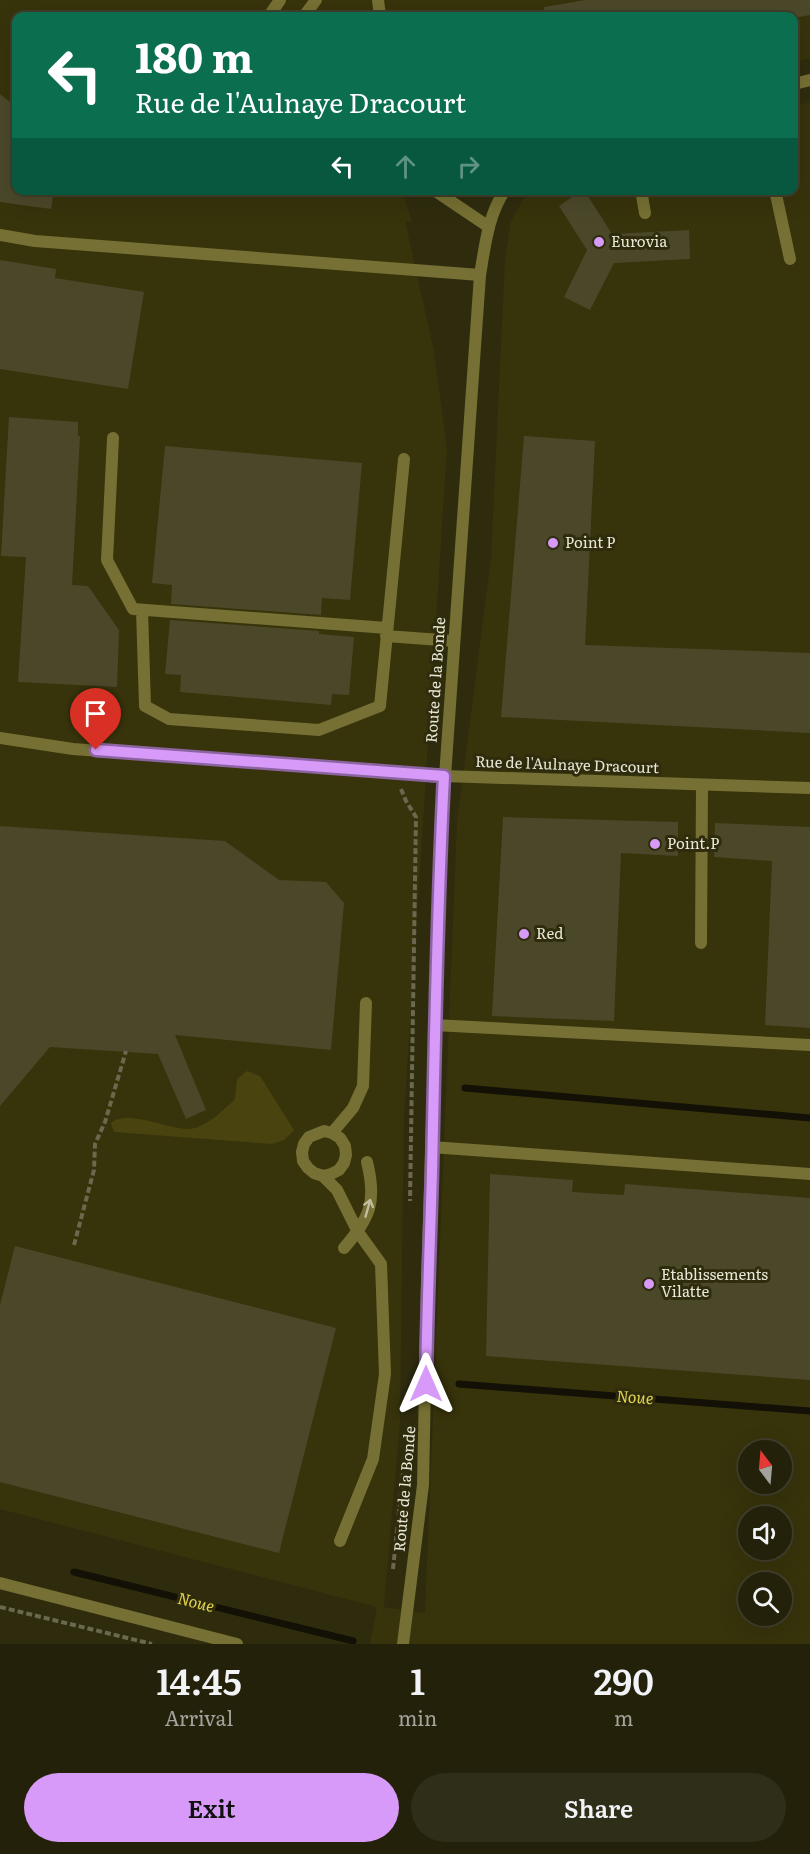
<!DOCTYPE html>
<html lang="en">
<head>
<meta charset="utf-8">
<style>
	body { margin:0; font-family:Literata,serif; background:#2f2e18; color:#f1f3f6; height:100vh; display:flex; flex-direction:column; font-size:22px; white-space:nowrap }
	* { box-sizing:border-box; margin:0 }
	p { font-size:20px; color:#a3a39c }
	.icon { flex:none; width:33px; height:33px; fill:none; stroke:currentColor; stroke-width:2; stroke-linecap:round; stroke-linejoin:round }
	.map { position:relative; height:1644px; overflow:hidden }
	.sheet { display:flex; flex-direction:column; background:#23210a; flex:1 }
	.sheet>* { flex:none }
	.top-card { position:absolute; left:12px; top:12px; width:786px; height:183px; border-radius:12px; box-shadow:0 6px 24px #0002,0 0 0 2px #403e2b; background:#0b6e4f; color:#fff; overflow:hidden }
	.needle { width:39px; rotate:344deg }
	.buttons { position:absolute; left:738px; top:1440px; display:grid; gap:12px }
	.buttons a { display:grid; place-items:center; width:54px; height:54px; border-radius:50%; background:#23210a; box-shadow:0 6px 24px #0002,0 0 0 2px #403e2b; font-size:30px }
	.pin { position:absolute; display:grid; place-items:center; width:51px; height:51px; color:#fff; margin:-62px -26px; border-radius:50% 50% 50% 0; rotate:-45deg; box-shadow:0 0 6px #0007 }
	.pin .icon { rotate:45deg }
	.me { position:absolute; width:66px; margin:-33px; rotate:0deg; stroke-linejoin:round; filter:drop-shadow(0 0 4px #0008) }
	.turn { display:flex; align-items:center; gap:21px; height:126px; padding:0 24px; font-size:27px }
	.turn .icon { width:78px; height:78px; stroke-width:2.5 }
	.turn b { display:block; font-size:42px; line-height:51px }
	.lanes { display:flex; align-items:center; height:57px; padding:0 24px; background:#0003; justify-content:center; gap:30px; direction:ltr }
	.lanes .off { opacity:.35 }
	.eta { display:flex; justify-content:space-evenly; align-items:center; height:102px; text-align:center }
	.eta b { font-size:36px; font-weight:600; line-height:42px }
	.button { display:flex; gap:12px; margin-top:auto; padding:12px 24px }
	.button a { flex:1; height:69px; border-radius:36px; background:#d89af8; color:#111; font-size:24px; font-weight:600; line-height:69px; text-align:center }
	.button a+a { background:#2f2e18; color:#f1f3f6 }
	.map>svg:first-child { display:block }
	.built { fill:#37330b; fill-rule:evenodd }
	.green { fill:#49440f }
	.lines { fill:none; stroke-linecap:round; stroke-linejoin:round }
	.stream { stroke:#131105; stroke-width:7 }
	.building { fill:#4b482a }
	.path { stroke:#6a684e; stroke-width:4; stroke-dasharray:6 3; stroke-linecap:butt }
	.lane { stroke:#767034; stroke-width:12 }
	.street { stroke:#767034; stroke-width:12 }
	.oneway { stroke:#c1be9d }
	.route-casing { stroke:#8c64a1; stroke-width:15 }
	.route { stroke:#d89af8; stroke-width:10 }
	.poi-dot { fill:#d89af8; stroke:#2f2c0e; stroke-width:2 }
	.labels { text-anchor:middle; stroke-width:6; stroke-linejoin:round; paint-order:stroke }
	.poi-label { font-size:15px; fill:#e9e8d6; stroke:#2f2c0e; text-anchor:start }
	.street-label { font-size:15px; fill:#e9e8d6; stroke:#2f2c0e }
	.water-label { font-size:16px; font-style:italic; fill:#e0d34d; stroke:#2f2c0e }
</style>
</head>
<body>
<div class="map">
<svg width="810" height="1644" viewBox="0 0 810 1644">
	<rect width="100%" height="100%" fill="#2f2c0e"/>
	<!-- built -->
	<path class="built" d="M 0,0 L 810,0 L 810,58 L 794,62 L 794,16 L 16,16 L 16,190 L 402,191 L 412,222 L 405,221 L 434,351 L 447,449 L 404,1116 L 400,1421 L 384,1607 L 425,1613 L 457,823 L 491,558 L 505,260 L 511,221 L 524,198 L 530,191 L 794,190 L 794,106 L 810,102 L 810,1644 L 370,1644 L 377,1607 L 0,1509 ZM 748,1450 L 782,1450 L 782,1484 L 748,1484 ZM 748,1516 L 782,1516 L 782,1550 L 748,1550 ZM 748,1582 L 782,1582 L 782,1616 L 748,1616 Z"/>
	<!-- green -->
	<path class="green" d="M 247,1071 L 260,1076 L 294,1130 L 284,1140 L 272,1144 L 114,1132 L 111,1123 C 127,1109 168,1129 188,1129 C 204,1129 224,1110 235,1099 L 237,1079 Z"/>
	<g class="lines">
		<!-- stream -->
		<path class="stream" d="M 465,1088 L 810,1118
			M 459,1384 L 810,1411
			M 74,1572 L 353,1641"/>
	</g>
	<!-- building -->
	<path class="building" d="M 585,0 L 810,0 L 810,15 L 794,18 L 794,16 L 545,16 L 544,7 Z
		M 0,94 L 16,107 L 16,190 L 54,190 L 51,209 L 0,202 Z
		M 582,190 L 584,190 L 612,234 L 689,230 L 690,259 L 614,263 L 590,310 L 564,297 L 587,250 L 559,206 Z
		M 0,260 L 56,269 L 55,278 L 144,292 L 128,389 L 0,369 Z
		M 9,417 L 78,422 L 78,436 L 80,436 L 72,585 L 88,586 L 119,630 L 117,687 L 18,682 L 26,557 L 1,556 Z
		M 524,436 L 595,441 L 585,645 L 810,653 L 810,733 L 501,717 Z
		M 165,446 L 362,463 L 350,600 L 322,598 L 321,615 L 171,604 L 172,585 L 152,583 Z
		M 170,620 L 319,631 L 319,634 L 354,637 L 349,695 L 332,694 L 331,705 L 180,692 L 181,675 L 165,674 Z
		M 503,817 L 678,822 L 678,856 L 621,853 L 614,1021 L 492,1016 Z
		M 715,823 L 810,827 L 810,1028 L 765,1025 L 772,861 L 714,857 Z
		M 0,826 L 225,841 L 279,880 L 326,882 L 344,903 L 331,1050 L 175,1035 L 206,1110 L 186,1119 L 158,1054 L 50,1047 L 0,1106 Z
		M 490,1174 L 573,1180 L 572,1192 L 624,1195 L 625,1184 L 810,1198 L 810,1380 L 486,1356 Z
		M 15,1246 L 336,1328 L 279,1553 L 0,1482 L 0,1305 Z"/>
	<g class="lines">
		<!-- path -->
		<path class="path" d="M 401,789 L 406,801 L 416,817 L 410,1201
			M 74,1245 L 94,1170 L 95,1144 L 105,1122 L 126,1051
			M 393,1569 L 405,1454
			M 0,1607 L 152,1644"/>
		<!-- lane -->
		<path class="lane" d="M 378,0 L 380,16
			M 269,16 L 280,0
			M 304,16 L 316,0
			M 434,190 L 489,227
			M 641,190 L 645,213
			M 775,190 L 790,259
			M 0,235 L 35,241 L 480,275
			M 113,438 L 107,560 L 133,609 L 387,628
			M 142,610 L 145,706 L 169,719 L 319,730 L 380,706 L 404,459
			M 386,636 L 454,641
			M 701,943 L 702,785
			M 434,1025 L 810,1045
			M 332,1133 L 353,1108 L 363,1086 L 366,1003
			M 431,1147 L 810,1174
			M 323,1176 L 331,1174 L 339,1170 L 344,1163 L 346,1155 L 345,1146 L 340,1138 L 332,1133 L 324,1131 L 309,1137 L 304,1144 L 302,1152 L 303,1161 L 308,1168 L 314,1173 L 323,1176 L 337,1190 L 358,1232 L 381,1264 L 385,1374 L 373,1459 L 340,1541
			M 344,1248 C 370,1218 377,1202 367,1162"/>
		<!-- street -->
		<path class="street" d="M 794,84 L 810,80
			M 0,738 L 73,749 L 444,776 L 810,788
			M 0,1583 L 237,1644
			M 403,1644 L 423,1485 L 427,1283 L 441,834 L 480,275 C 485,246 488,215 505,190"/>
	</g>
	<!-- one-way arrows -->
	<defs><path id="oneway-shaft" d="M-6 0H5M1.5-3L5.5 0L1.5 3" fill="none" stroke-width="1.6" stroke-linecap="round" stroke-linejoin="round" transform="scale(1.5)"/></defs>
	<use class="oneway" href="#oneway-shaft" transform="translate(368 1208) rotate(-74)"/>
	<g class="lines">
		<defs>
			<path id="route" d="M 96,750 L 444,776 C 437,908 435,1039 432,1171 C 430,1242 427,1312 426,1384"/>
		</defs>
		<!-- route casing -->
		<use href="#route" class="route-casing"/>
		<!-- route -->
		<use href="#route" class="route"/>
	</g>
	<!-- markers -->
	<g class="poi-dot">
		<circle cx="599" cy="242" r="6"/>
		<circle cx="553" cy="543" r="6"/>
		<circle cx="655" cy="844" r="6"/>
		<circle cx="524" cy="934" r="6"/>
		<circle cx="649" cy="1284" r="6"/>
	</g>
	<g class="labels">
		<!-- poi labels -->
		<g class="poi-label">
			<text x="611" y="247">Eurovia</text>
			<text x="565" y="548">Point P</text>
			<text x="667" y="849">Point.P</text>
			<text x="536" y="939">Red</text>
			<text x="661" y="1280">Etablissements<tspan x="661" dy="17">Vilatte</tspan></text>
		</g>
		<!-- street labels -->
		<g class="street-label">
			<text transform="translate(436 680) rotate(-86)" y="5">Route de la Bonde</text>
			<text transform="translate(567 765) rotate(2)" y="5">Rue de l'Aulnaye Dracourt</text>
			<text transform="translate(405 1489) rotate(-85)" y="5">Route de la Bonde</text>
		</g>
		<!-- water labels -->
		<g class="water-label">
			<text transform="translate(635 1397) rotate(4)" y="6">Noue</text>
			<text transform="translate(196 1602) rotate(14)" y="6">Noue</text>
		</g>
	</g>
</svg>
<div class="buttons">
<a><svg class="needle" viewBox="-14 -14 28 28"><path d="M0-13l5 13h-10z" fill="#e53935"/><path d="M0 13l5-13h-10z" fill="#a3a39c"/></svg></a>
<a><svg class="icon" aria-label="sound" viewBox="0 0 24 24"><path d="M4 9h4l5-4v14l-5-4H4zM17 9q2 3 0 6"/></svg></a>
<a><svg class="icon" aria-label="search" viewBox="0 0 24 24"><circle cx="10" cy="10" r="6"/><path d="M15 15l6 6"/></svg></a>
</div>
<div class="pin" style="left:96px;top:750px;background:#d93025"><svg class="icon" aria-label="arrive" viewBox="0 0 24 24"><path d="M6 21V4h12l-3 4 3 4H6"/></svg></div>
<svg class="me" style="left:426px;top:1384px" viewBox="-20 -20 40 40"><path d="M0-17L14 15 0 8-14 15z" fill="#d89af8" stroke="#fff" stroke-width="4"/></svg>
<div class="top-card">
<div class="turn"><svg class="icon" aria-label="left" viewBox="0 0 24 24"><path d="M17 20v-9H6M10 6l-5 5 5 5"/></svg><div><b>180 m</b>Rue de l'Aulnaye Dracourt</div></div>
<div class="lanes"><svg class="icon" aria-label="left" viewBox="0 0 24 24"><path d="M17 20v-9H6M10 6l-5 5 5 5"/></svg><svg class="icon off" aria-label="ahead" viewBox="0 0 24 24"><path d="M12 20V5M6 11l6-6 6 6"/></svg><svg class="icon off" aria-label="right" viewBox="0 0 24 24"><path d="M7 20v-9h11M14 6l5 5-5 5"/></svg></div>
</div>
</div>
<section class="sheet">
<div class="eta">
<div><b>14:45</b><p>Arrival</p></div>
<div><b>1</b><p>min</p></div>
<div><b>290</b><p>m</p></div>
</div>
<div class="button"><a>Exit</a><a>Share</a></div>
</section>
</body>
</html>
